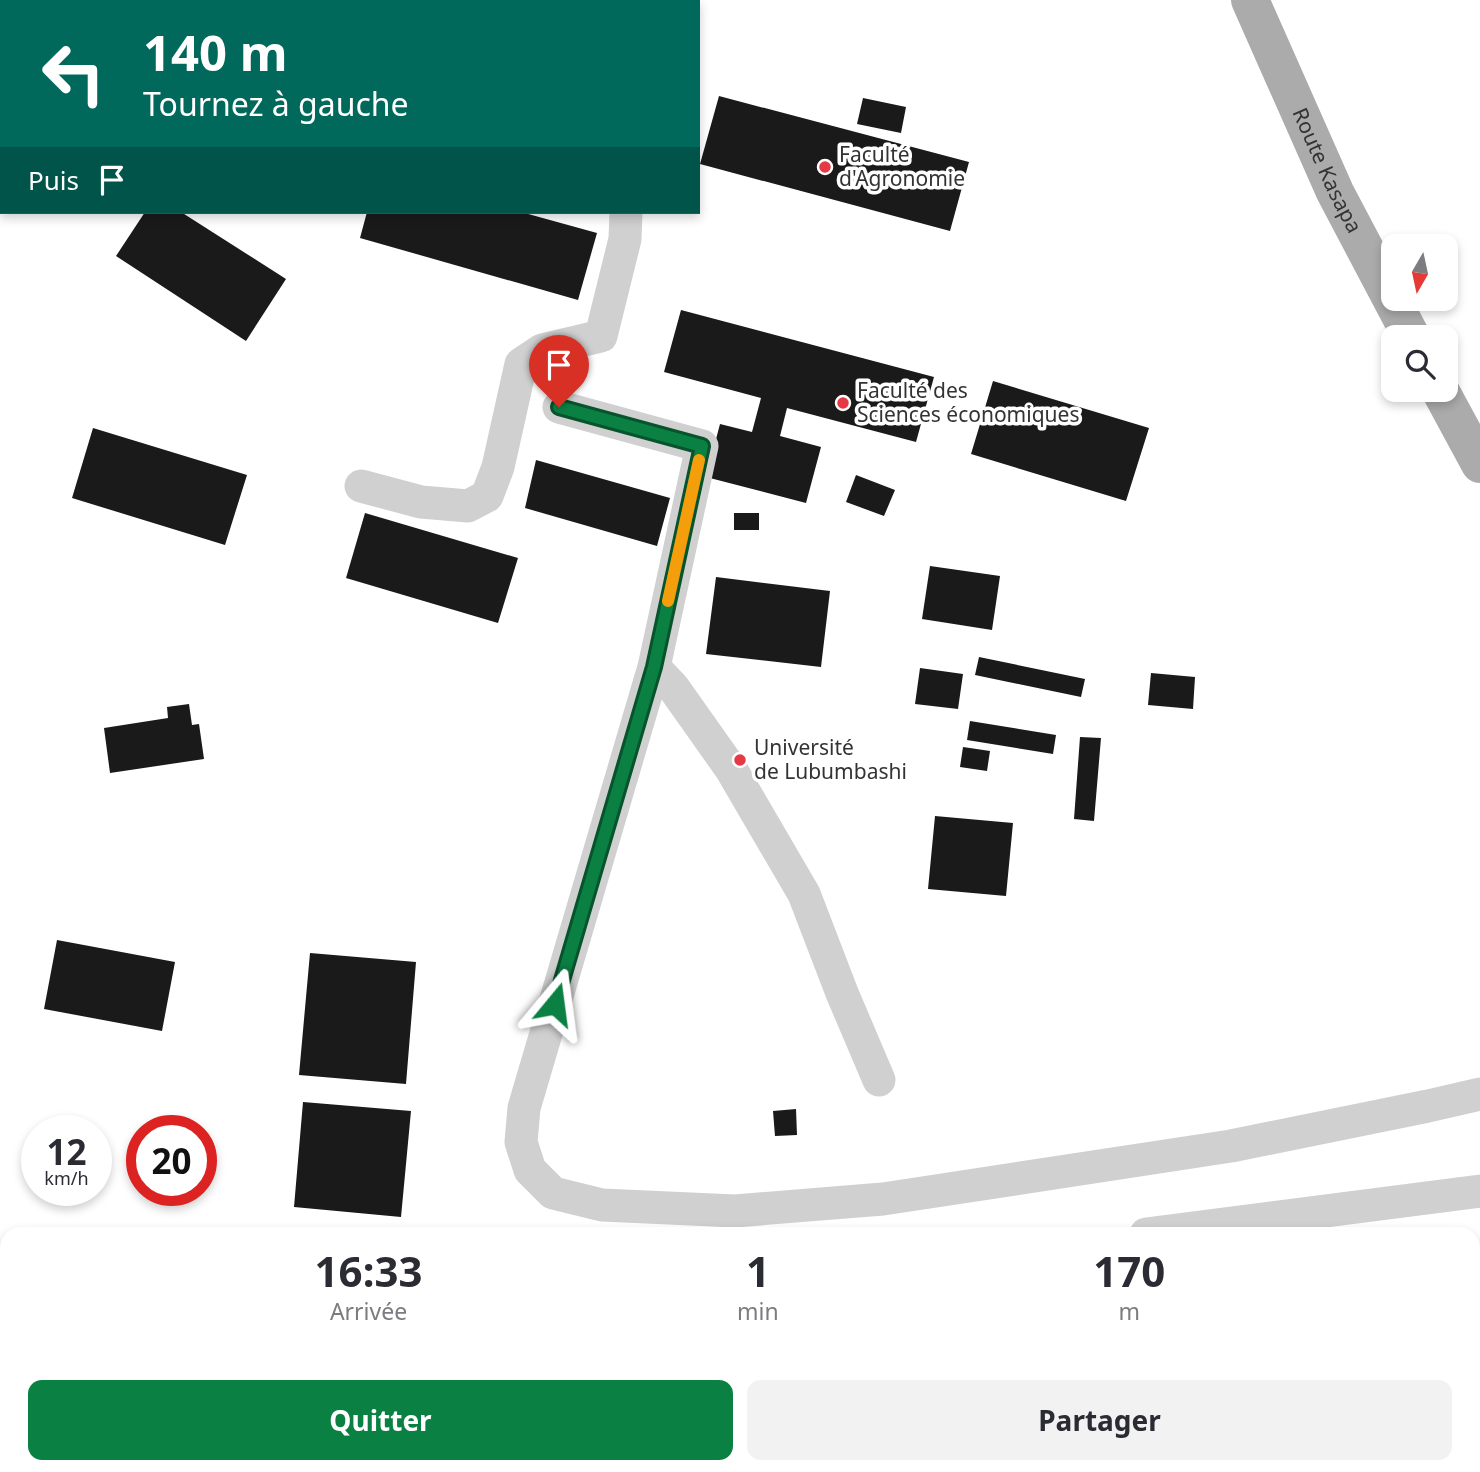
<!DOCTYPE html>
<html lang="fr">
<head>
<meta charset="utf-8">
<style>
	body { margin:0; font-family:"Noto Sans",sans-serif; background:#f2f2f3; color:#2b2b33; height:100vh; display:flex; flex-direction:column; font-size:26px; white-space:nowrap }
	* { box-sizing:border-box; margin:0 }
	p { font-size:23px; color:#7c7c81 }
	.icon { flex:none; width:38px; height:38px; fill:none; stroke:currentColor; stroke-width:2; stroke-linecap:round; stroke-linejoin:round }
	.map { position:relative; flex:1; overflow:hidden }
	.sheet { position:absolute; left:0px; top:1227px; width:1480px; height:247px; display:flex; flex-direction:column; background:#fff; border-radius:21px 21px 0 0; box-shadow:0 4px 10px #0003 }
	.sheet>* { flex:none }
	.hud { position:absolute; left:0px; top:0px; width:700px; height:214px; box-shadow:0 4px 10px #0003; background:#00695c; color:#fff; overflow:hidden }
	.needle { width:46px; rotate:189deg }
	.tools { position:absolute; left:1381px; top:234px; display:grid; gap:14px }
	.tools a { display:grid; place-items:center; width:77px; height:77px; border-radius:14px; background:#fff; box-shadow:0 4px 10px #0003; font-size:35px }
	.speed { position:absolute; left:21px; top:1115px; display:flex; gap:14px; font-size:35px; font-weight:700; text-align:center }
	.speed>* { display:grid; place-content:center; width:91px; height:91px; border-radius:50%; background:#fff; box-shadow:0 4px 10px #0003; line-height:1 }
	.speed small { font-size:18px; font-weight:400 }
	.speed .limit { border:10px solid #d22; background:#fff; color:#111 }
	.pin { position:absolute; display:grid; place-items:center; width:60px; height:60px; color:#fff; margin:-72px -30px; border-radius:50% 50% 50% 0; rotate:-45deg; box-shadow:0 0 7px #0007 }
	.pin .icon { rotate:45deg }
	.me { position:absolute; width:77px; margin:-38px; rotate:16deg; stroke-linejoin:round; filter:drop-shadow(0 0 5px #0008) }
	.turn { display:flex; align-items:center; gap:24px; height:147px; padding:0 28px; font-size:32px }
	.turn .icon { width:91px; height:91px; stroke-width:2.5 }
	.turn b { display:block; font-size:49px; line-height:60px }
	.then { display:flex; align-items:center; height:66px; padding:0 28px; background:#0003; gap:14px; font-size:26px }
	.eta { display:flex; justify-content:space-evenly; align-items:center; height:119px; text-align:center }
	.eta b { font-size:42px; font-weight:700; line-height:49px }
	.primary-button { display:flex; gap:14px; margin-top:auto; padding:14px 28px }
	.primary-button a { flex:1; height:80px; border-radius:14px; background:#0b8043; color:#fff; font-size:28px; font-weight:700; line-height:80px; text-align:center }
	.primary-button a+a { background:#f2f2f3; color:#2b2b33 }
	.map>svg:first-child { display:block }
	.building { fill:#1a1a1a }
	.lines { fill:none; stroke-linecap:round; stroke-linejoin:round }
	.minor { stroke:#d0d0d0; stroke-width:33 }
	.major { stroke:#ababab; stroke-width:38 }
	.route-casing { stroke:#07532c; stroke-width:18 }
	.route { stroke:#0b8043; stroke-width:12 }
	.slow { stroke:#f59e0b; stroke-width:12 }
	.poi-dot { fill:#e63946; stroke:#fff; stroke-width:2.5 }
	.labels { text-anchor:middle; stroke-width:7; stroke-linejoin:round; paint-order:stroke }
	.poi-label { font-size:21px; fill:#333; stroke:#fff; text-anchor:start }
	.street-label { font-size:21px; fill:#333; stroke:#fff }
</style>
</head>
<body>
<div class="map">
<svg width="1480" height="1472" viewBox="0 0 1480 1472">
	<rect width="100%" height="100%" fill="#fff"/>
	<!-- building -->
	<path class="building" d="M 719,96 L 969,162 L 950,231 L 700,164 Z
		M 863,98 L 906,107 L 901,133 L 857,124 Z
		M 145,212 L 181,212 L 286,279 L 246,341 L 116,256 Z
		M 367,212 L 521,212 L 597,233 L 578,300 L 360,238 Z
		M 681,310 L 934,377 L 916,442 L 787,408 L 780,436 L 821,447 L 806,503 L 706,477 L 720,424 L 752,432 L 761,398 L 664,372 Z
		M 993,381 L 1149,428 L 1126,501 L 971,454 Z
		M 93,428 L 247,475 L 225,545 L 72,498 Z
		M 536,460 L 670,498 L 657,546 L 525,508 Z
		M 856,475 L 895,490 L 884,516 L 846,502 Z
		M 365,513 L 518,558 L 498,623 L 346,578 Z
		M 734,513 L 759,513 L 759,530 L 734,530 Z
		M 930,566 L 1000,576 L 992,630 L 922,619 Z
		M 716,577 L 830,591 L 821,667 L 706,654 Z
		M 979,657 L 1085,679 L 1081,697 L 975,675 Z
		M 920,668 L 963,674 L 958,709 L 915,704 Z
		M 1151,673 L 1195,677 L 1193,709 L 1148,705 Z
		M 189,704 L 192,725 L 199,724 L 204,759 L 110,773 L 104,728 L 168,718 L 167,707 Z
		M 970,721 L 1056,735 L 1053,754 L 967,740 Z
		M 1080,737 L 1101,738 L 1094,821 L 1074,819 Z
		M 963,747 L 990,751 L 987,771 L 960,767 Z
		M 935,816 L 1013,823 L 1006,896 L 928,889 Z
		M 57,940 L 175,962 L 162,1031 L 44,1009 Z
		M 310,953 L 416,962 L 406,1084 L 299,1075 Z
		M 303,1102 L 411,1111 L 401,1217 L 294,1207 Z
		M 796,1109 L 797,1135 L 775,1136 L 773,1111 Z"/>
	<g class="lines">
		<!-- minor -->
		<path class="minor" d="M 478,0 L 479,2
			M 559,407 L 702,446 L 654,667 L 524,1108 L 521,1142 L 530,1170 L 553,1193 L 602,1205 L 735,1211 L 883,1199 L 1231,1146 L 1428,1106 L 1480,1094
			M 361,486 L 421,502 L 468,506 L 487,496 L 498,467 L 521,364 L 542,350 L 601,336 L 625,239 L 626,212
			M 654,667 L 673,687 L 731,769 L 804,894 L 842,993 L 879,1080
			M 1146,1234 L 1480,1191
			M 0,1322 L 7,1322
			M 857,1466 L 857,1472
			M 439,1472 L 439,1466"/>
		<!-- major -->
		<g class="major">
			<path id="s1" d="M 1250,0 L 1335,192 L 1412,338"/>
			<path d="M 1440,390 L 1480,464"/>
		</g>
	</g>
	<g class="lines">
		<defs>
			<path id="route" d="M 555,1004 L 654,667 L 702,446 L 559,407"/>
		</defs>
		<!-- route casing -->
		<use href="#route" class="route-casing"/>
		<!-- route -->
		<use href="#route" class="route"/>
		<!-- slow -->
		<path class="slow" d="M 668,601 L 699,460"/>
	</g>
	<!-- markers -->
	<g class="poi-dot">
		<circle cx="825" cy="167" r="7"/>
		<circle cx="843" cy="403" r="7"/>
		<circle cx="740" cy="760" r="7"/>
	</g>
	<g class="labels">
		<!-- poi labels -->
		<g class="poi-label">
			<text x="839" y="162">Faculté<tspan x="839" dy="24">d'Agronomie</tspan></text>
			<text x="857" y="398">Faculté des<tspan x="857" dy="24">Sciences économiques</tspan></text>
			<text x="754" y="755">Université<tspan x="754" dy="24">de Lubumbashi</tspan></text>
		</g>
		<!-- street labels -->
		<g class="street-label">
			<text dy="7" stroke="none"><textPath href="#s1" startOffset="187">Route Kasapa</textPath></text>
		</g>
	</g>
</svg>
<div class="tools">
<a><svg class="needle" viewBox="-14 -14 28 28"><path d="M0-13l5 13h-10z" fill="#e53935"/><path d="M0 13l5-13h-10z" fill="#7c7c81"/></svg></a>
<a><svg class="icon" aria-label="search" viewBox="0 0 24 24"><circle cx="10" cy="10" r="6"/><path d="M15 15l6 6"/></svg></a>
</div>
<div class="speed"><div>12<small>km/h</small></div><div class="limit">20</div></div>
<div class="pin" style="left:559px;top:407px;background:#d93025"><svg class="icon" aria-label="arrive" viewBox="0 0 24 24"><path d="M6 21V4h12l-3 4 3 4H6"/></svg></div>
<svg class="me" style="left:555px;top:1004px" viewBox="-20 -20 40 40"><path d="M0-17L14 15 0 8-14 15z" fill="#0b8043" stroke="#fff" stroke-width="4"/></svg>
<div class="hud">
<div class="turn"><svg class="icon" aria-label="left" viewBox="0 0 24 24"><path d="M17 20v-9H6M10 6l-5 5 5 5"/></svg><div><b>140 m</b>Tournez à gauche</div></div>
<div class="then">Puis<svg class="icon" aria-label="arrive" viewBox="0 0 24 24"><path d="M6 21V4h12l-3 4 3 4H6"/></svg></div>
</div>
<section class="sheet">
<div class="eta">
<div><b>16:33</b><p>Arrivée</p></div>
<div><b>1</b><p>min</p></div>
<div><b>170</b><p>m</p></div>
</div>
<div class="primary-button"><a>Quitter</a><a>Partager</a></div>
</section>
</div>
</body>
</html>
